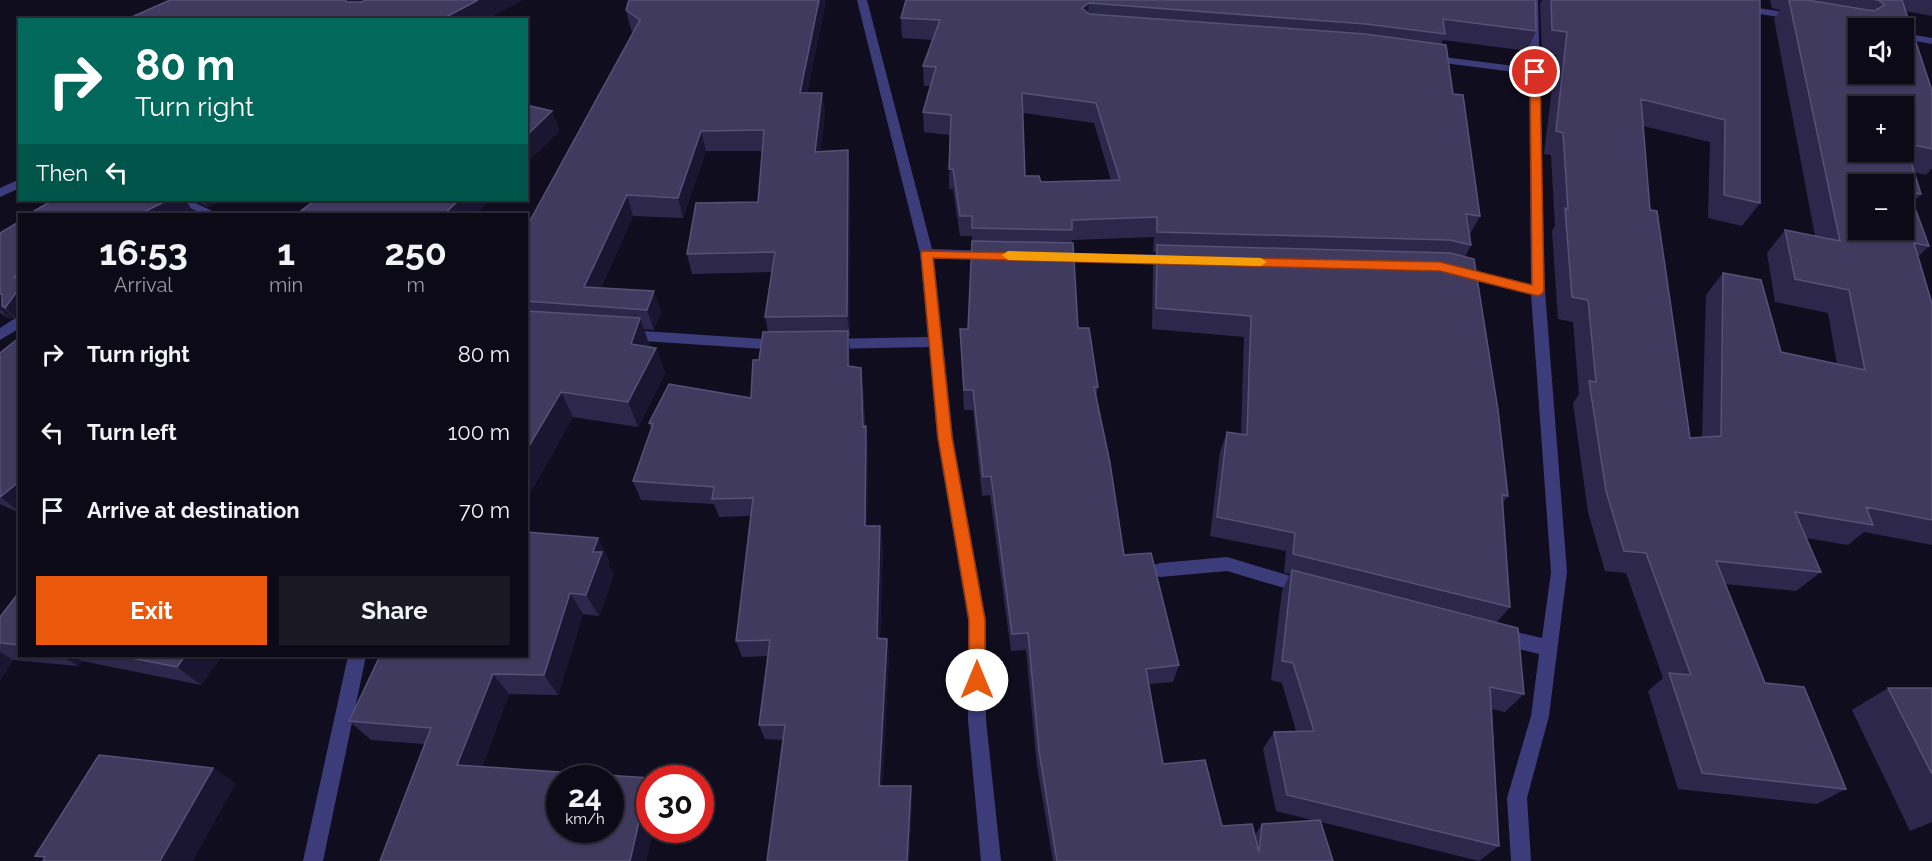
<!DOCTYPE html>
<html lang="en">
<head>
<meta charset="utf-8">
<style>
	body { margin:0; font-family:Raleway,sans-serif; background:#1a1823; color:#f1f3f6; height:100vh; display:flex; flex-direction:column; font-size:22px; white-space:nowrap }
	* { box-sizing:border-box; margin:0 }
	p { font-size:20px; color:#9a9aa1 }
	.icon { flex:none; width:33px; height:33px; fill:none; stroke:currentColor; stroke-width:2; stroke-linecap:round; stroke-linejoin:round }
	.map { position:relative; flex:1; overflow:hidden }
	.drawer { position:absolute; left:18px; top:213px; width:510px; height:444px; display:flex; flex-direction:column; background:#0c0a16; border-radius:0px; box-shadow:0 2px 4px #0004,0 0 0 2px #2c2b35 }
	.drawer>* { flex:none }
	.banner { position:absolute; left:18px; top:18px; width:510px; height:183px; border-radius:0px; box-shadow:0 2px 4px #0004,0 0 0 2px #2c2b35; background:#00695c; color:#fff; overflow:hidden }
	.fabs { position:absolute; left:1848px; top:18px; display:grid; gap:12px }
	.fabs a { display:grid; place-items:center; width:66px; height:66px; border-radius:0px; background:#0c0a16; box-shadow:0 2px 4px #0004,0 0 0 2px #2c2b35; font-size:30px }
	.speed { position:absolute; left:546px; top:765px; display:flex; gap:12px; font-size:30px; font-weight:700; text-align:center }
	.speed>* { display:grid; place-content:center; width:78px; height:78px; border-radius:50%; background:#0c0a16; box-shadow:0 2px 4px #0004,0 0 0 2px #2c2b35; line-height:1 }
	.speed small { font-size:15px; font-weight:400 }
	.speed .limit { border:9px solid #d22; background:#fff; color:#111 }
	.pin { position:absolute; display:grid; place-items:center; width:51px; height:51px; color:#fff; margin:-26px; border:3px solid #fff; border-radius:50%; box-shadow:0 2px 6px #0007 }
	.me { position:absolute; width:66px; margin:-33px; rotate:0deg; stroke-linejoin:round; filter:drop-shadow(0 0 4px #0008) }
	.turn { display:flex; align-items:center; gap:21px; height:126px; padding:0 18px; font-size:27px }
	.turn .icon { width:78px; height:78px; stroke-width:2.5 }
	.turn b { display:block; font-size:42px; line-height:51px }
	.then { display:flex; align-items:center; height:57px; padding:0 18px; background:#0003; gap:12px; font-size:22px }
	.eta { display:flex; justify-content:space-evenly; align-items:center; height:102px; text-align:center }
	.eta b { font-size:36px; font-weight:700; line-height:42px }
	.action { display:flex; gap:12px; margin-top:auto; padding:12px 18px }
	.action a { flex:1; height:69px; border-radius:0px; background:#ea580c; color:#fff; font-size:24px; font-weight:700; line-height:69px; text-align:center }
	.action a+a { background:#1a1823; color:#f1f3f6 }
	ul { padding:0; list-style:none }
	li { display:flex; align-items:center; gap:18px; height:78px; padding:0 18px }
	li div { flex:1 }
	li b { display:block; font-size:22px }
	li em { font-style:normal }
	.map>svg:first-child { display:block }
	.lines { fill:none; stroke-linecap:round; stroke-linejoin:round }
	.minor { fill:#3c3c7a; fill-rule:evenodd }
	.tertiary { fill:#3c3c7a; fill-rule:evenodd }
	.wall { fill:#2d284b; fill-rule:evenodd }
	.shaded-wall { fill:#1a1631 }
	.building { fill:#3f3a5e; stroke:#565177; stroke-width:1.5; fill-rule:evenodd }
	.route { fill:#ea580c; stroke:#983908; stroke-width:1.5 }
	.slow { fill:#f59e0b }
</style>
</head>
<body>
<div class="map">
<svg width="1932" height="861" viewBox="0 0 1932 861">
	<rect width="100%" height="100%" fill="#100e1e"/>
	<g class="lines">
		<!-- minor -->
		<path class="minor" d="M 857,0 L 867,0 L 932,249 L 989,251 L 996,255 L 989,259 L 934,258 L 953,437 L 986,620 L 986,720 L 1001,861 L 981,861 L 968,720 L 968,620 L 937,437 L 929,347 L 828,349 L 821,344 L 828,339 L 928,337 L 920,253 Z
			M 1528,0 L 1538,0 L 1545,291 L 1567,572 L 1549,716 L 1527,798 L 1531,861 L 1511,861 L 1507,798 L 1531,716 L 1539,654 L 1499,644 L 1493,642 L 1490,636 L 1493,630 L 1499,628 L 1542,638 L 1551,572 L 1531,294 L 1459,277 L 1452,272 L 1459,267 L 1531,285 L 1529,74 L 1428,61 L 1423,58 L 1428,55 L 1529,68 Z
			M 20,179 L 20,188 L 0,197 L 0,188 Z
			M 174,200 L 190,200 L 218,214 L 202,214 Z
			M 1055,253 L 1175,255 L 1182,260 L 1175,265 L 1055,261 L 1048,257 Z
			M 20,315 L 20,328 L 0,340 L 0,328 Z
			M 628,330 L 780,340 L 787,345 L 780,350 L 628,340 L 621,335 Z
			M 1227,557 L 1304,580 L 1310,582 L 1312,587 L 1310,592 L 1304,594 L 1227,571 L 1160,577 L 1154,575 L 1152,570 L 1154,565 L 1160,563 Z
			M 348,656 L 366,656 L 323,861 L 303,861 Z"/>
		<!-- tertiary -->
		<path class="tertiary" d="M 1740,5 L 1796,14 L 1801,17 L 1796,20 L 1736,10 L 1735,8 Z
			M 1904,33 L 1932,38 L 1932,44 L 1904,39 Z"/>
	</g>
	<!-- wall -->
	<path class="wall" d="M 826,0 L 807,93 L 822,93 L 825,113 L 820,151 L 848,150 L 850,171 L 850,336 L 848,336 L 850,351 L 850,366 L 863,387 L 865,426 L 868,445 L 867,526 L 883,543 L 880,638 L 887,639 L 889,655 L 882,786 L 911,786 L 912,799 L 909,861 L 767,861 L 783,740 L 765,739 L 759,725 L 768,656 L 742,657 L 736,641 L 751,516 L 719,517 L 714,504 L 641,500 L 633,481 L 651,429 L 649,423 L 751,398 L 759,360 L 768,332 L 765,317 L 772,272 L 692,274 L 687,254 L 758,202 L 763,151 L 706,151 L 683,218 L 633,216 L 601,288 L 661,312 L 654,330 L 644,329 L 649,344 L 648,346 L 656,348 L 665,373 L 638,427 L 573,417 L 529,495 L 526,494 L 526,228 L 633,32 L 631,30 L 626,10 Z
		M 906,0 L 1535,0 L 1536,31 L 1527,51 L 1443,40 L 1441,44 L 1480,216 L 1469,236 L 1471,245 L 1465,257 L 1508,496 L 1503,503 L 1510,607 L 1496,623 L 1524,694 L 1505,712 L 1492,709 L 1499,846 L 1479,861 L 1321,822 L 1333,861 L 1053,861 L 1037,766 L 1026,650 L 1011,651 L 990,495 L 982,496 L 973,410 L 964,410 L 960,329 L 968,329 L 972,236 L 960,236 L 953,189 L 949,189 L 950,135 L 924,132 L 923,112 L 931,86 L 924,86 L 923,66 L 933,40 L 902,38 L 901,18 ZM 1023,113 L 1094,123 L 1111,180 L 1041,182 L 1025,176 ZM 1154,237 L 1153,252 L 1156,252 L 1153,266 L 1152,329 L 1244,337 L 1241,434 L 1227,432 L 1220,452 L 1210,536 L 1286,551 L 1284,573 L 1290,574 L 1282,591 L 1271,680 L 1282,683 L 1296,731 L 1274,732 L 1263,749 L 1276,811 L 1312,820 L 1262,824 L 1255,835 L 1222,826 L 1163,764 L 1149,684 L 1173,682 L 1179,665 L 1124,555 L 1096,397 L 1098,387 L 1078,328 L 1072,240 Z
		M 1542,0 L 1760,0 L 1760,203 L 1742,226 L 1708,218 L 1710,142 L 1643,126 L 1650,210 L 1690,438 L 1702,437 L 1706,295 L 1723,273 L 1781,352 L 1837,364 L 1828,313 L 1775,302 L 1767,253 L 1785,230 L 1815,236 L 1774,19 L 1780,10 L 1772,8 L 1770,0 L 1932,0 L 1932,16 L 1906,11 L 1932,91 L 1932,168 L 1926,175 L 1914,172 L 1921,194 L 1913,203 L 1929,246 L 1918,257 L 1932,304 L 1932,545 L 1864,532 L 1848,545 L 1806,538 L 1821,572 L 1796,591 L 1725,584 L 1765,683 L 1846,789 L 1817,804 L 1678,789 L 1648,691 L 1663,678 L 1626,573 L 1605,571 L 1588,512 L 1573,403 L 1579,394 L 1573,322 L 1558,319 L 1552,231 L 1555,226 L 1551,155 L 1544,154 L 1556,55 L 1542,53 L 1540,4 Z
		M 194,200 L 222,200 L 208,207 Z
		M 315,200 L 490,200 L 475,214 L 304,214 L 301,211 Z
		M 20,221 L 20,323 L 13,317 L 10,319 L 0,313 L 0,233 Z
		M 20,337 L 20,513 L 0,504 L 0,353 Z
		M 598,538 L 609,561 L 608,564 L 614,574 L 599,616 L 583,614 L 558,695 L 509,694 L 482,767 L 650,830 L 653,830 L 646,861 L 380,861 L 424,744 L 371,740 L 349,721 Z
		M 20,591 L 20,656 L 222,656 L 201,685 L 82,661 L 78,666 L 13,660 L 0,681 L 0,617 Z
		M 1888,688 L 1932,688 L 1932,822 L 1910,831 L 1852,710 Z"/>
	<!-- shaded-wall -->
	<path class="shaded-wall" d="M 345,0 L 385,0 L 355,20 Z
		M 478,0 L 523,0 L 486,20 L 445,20 L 444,18 Z
		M 819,0 L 826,0 L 803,113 L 800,93 Z
		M 1089,3 L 1087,23 L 1082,8 Z
		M 822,93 L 825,113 L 818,172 L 815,152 Z
		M 552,111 L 560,131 L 526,164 L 526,136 Z
		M 701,131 L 706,151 L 683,218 L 678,198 Z
		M 848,150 L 850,171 L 850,336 L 847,316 Z
		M 627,195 L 633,216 L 593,306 L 584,287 Z
		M 152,200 L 185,200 L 195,214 L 140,214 Z
		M 203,200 L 222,200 L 208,207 Z
		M 459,200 L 490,200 L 475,214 L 444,214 Z
		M 20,274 L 20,283 L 14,277 Z
		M 20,287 L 20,322 L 5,308 L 2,306 L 13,317 L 10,319 L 0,309 L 0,294 Z
		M 654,291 L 661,312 L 654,330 L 647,310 Z
		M 640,318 L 649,344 L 640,369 L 631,344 Z
		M 848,331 L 850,351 L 850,385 L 848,366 Z
		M 656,348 L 665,373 L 638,427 L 628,402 Z
		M 861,368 L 863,387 L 865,445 L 863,427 Z
		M 561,392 L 573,417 L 529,495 L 526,491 L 526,451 Z
		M 866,426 L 868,445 L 867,544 L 865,526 Z
		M 20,481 L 20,512 L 0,497 Z
		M 880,526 L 883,543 L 879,655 L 877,638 Z
		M 598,538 L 609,561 L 608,564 L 614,574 L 599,616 L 586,595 L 593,552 Z
		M 570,593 L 583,614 L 558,695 L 544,675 Z
		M 887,639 L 889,655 L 882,799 L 879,786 Z
		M 0,652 L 13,660 L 0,681 Z
		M 62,656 L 74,656 L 82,661 L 78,666 Z
		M 185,656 L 222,656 L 201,685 L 177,667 Z
		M 493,674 L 509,694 L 476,783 L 457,765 Z
		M 213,768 L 236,783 L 193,861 L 160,861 Z
		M 649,778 L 650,830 L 653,830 L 646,861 L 630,861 Z
		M 911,786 L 912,799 L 909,861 L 907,861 Z"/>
	<!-- building -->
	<path class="building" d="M 170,0 L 345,0 L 347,2 L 361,2 L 366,0 L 478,0 L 444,18 L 450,20 L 125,20 Z
		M 629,0 L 819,0 L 800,93 L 822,93 L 815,152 L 848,150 L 847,316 L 765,317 L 775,252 L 687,254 L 696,203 L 758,202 L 764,130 L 701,131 L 678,198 L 627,195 L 584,287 L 654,291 L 647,310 L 526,301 L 526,228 L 640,20 L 626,10 Z
		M 906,0 L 1535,0 L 1536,31 L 1443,19 L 1445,34 L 1366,24 L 1089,3 L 1082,8 L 1089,14 L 1365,34 L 1446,45 L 1453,94 L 1463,95 L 1480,216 L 1466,214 L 1471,245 L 1450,240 L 1157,232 L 1157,217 L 1072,220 L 1072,230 L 972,228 L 972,216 L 960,216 L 953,169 L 949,169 L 951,115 L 923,112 L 936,67 L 923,66 L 940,20 L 901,18 ZM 1022,93 L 1096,103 L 1120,180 L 1041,182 L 1039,176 L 1025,176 Z
		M 1551,0 L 1760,0 L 1760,203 L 1724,195 L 1725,120 L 1641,99 L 1650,210 L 1657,211 L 1690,438 L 1721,436 L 1723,273 L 1761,280 L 1781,352 L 1865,370 L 1849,290 L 1795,279 L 1785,230 L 1840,241 L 1789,0 L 1807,0 L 1874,11 L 1885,5 L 1878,0 L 1875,0 L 1902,0 L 1932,91 L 1932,149 L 1905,143 L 1921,194 L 1909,192 L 1929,246 L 1914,243 L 1932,304 L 1932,520 L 1866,507 L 1873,525 L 1795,512 L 1821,572 L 1716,561 L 1765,683 L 1804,687 L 1846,789 L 1702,773 L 1669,673 L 1691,675 L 1646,553 L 1624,551 L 1606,491 L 1589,381 L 1596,382 L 1588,300 L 1572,297 L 1565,208 L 1568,209 L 1563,133 L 1556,131 L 1567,32 L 1552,30 ZM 1858,28 L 1904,28 L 1904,74 L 1858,74 ZM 1858,106 L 1904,106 L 1904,152 L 1858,152 ZM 1858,184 L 1904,184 L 1904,230 L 1858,230 Z
		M 526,105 L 552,111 L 526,136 Z
		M 53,200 L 168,200 L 140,214 L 29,214 Z
		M 315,200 L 459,200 L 444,214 L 313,214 L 301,211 Z
		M 20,221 L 20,274 L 14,277 L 20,281 L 20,287 L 5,308 L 2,306 L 2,294 L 0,294 L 0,233 Z
		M 972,241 L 1073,243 L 1078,328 L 1089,328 L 1098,387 L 1094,387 L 1110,463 L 1124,555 L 1151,553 L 1179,665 L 1146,669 L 1163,764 L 1205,760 L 1222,826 L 1252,824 L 1259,852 L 1262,824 L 1320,820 L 1333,861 L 1057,861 L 1039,751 L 1028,633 L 1012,634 L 991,476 L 983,477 L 973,390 L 964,390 L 960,329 L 968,329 Z
		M 1157,245 L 1450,253 L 1474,259 L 1498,410 L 1508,496 L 1502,495 L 1510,607 L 1293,554 L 1295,533 L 1217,517 L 1227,432 L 1247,435 L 1251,316 L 1156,308 Z
		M 526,311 L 640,318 L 631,344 L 656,348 L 628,402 L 561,392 L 526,451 Z
		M 848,331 L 848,366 L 861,368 L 863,427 L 866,426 L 865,526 L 880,526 L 877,638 L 887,639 L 879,786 L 911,786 L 907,861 L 767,861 L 785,725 L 759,725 L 770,640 L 736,641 L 753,498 L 712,499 L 714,487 L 633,481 L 653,424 L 649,423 L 669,384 L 751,398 L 753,360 L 759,360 L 763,332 Z
		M 20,337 L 20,481 L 0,497 L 0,353 Z
		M 526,532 L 598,538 L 593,552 L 602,552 L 586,595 L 570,593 L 544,675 L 493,674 L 457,765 L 649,778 L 630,861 L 380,861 L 431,728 L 349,721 L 380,656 L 526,656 ZM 560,778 L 610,778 L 610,830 L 560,830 Z
		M 1292,570 L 1518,628 L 1524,694 L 1490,687 L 1499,846 L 1287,795 L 1274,732 L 1314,731 L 1293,663 L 1282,661 Z
		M 20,591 L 20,645 L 0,643 L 0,617 Z
		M 121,656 L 185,656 L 177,667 Z
		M 1888,688 L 1932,688 L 1932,774 Z
		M 99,755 L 213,768 L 160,861 L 43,861 L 45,857 L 35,856 Z"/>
	<!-- route -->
	<path class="route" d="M 1535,69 L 1540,72 L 1544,291 L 1542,294 L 1538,296 L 1440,271 L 933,258 L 952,438 L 985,620 L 985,680 L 983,685 L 977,687 L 971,685 L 969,680 L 969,620 L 938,438 L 921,254 L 922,251 L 1440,262 L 1532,285 L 1530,72 Z"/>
	<!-- slow -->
	<path class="slow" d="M 1008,251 L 1261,258 L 1267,262 L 1261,266 L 1008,260 L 1002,255 Z"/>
</svg>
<div class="fabs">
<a><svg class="icon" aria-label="sound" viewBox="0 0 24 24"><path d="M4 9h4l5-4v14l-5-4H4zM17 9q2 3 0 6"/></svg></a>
<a>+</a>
<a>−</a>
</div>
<div class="speed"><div>24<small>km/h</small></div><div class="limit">30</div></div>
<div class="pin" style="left:1535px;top:72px;background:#d93025"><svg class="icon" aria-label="arrive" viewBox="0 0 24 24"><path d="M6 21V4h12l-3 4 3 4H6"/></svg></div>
<svg class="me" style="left:977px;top:680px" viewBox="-20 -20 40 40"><circle r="19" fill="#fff"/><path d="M0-13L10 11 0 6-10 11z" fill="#ea580c"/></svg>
<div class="banner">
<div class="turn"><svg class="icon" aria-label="right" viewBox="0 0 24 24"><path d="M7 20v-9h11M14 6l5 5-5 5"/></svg><div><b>80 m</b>Turn right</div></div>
<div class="then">Then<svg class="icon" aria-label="left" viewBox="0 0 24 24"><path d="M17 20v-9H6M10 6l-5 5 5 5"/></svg></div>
</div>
<section class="drawer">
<div class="eta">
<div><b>16:53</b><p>Arrival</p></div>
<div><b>1</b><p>min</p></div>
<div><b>250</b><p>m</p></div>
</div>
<ul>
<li><svg class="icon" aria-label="right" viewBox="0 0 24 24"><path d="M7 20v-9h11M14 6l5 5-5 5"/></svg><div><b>Turn right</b></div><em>80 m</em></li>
<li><svg class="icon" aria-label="left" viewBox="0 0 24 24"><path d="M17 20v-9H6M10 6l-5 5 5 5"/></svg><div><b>Turn left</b></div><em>100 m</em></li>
<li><svg class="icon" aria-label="arrive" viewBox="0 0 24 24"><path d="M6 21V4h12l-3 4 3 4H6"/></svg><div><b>Arrive at destination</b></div><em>70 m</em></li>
</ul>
<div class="action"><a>Exit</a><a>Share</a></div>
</section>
</div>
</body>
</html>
